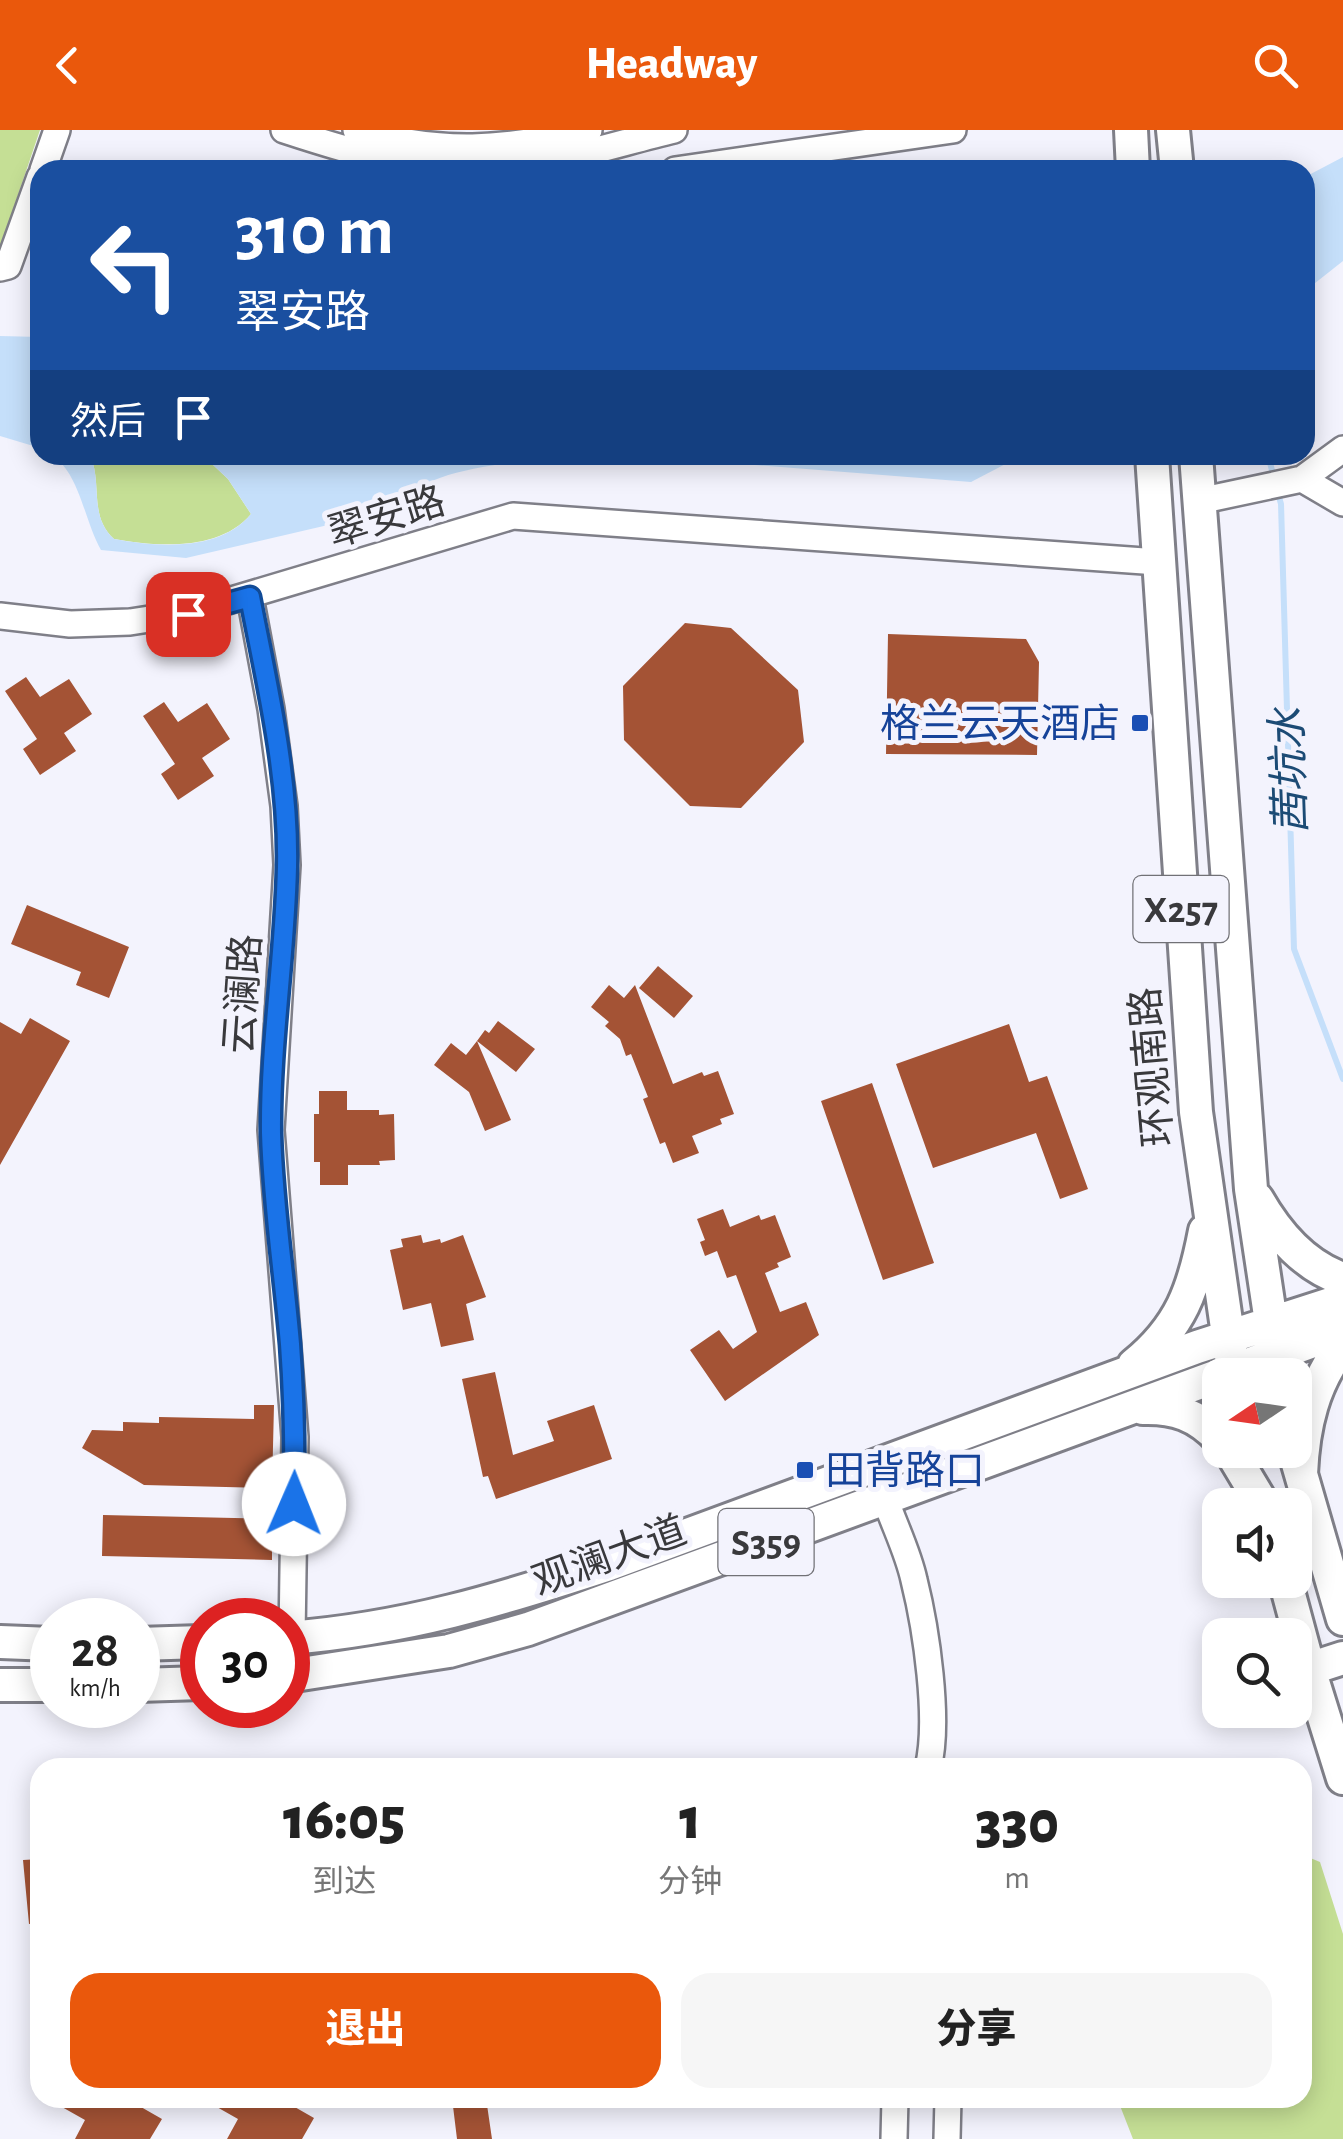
<!DOCTYPE html>
<html lang="zh">
<head>
<meta charset="utf-8">
<style>
	body { margin:0; font-family:"Alegreya Sans","Noto Sans SC",sans-serif; background:#f6f6f6; color:#222; height:100vh; display:flex; flex-direction:column; font-size:38px; white-space:nowrap }
	* { box-sizing:border-box; margin:0 }
	p { font-size:32px; color:#767676 }
	.icon { flex:none; width:55px; height:55px; fill:none; stroke:currentColor; stroke-width:2; stroke-linecap:round; stroke-linejoin:round }
	.map { position:relative; flex:1; overflow:hidden }
	.panel { position:absolute; left:30px; top:1628px; width:1282px; height:350px; display:flex; flex-direction:column; background:#fff; border-radius:30px; box-shadow:0 5px 25px #0003 }
	.panel>* { flex:none }
	.banner { position:absolute; left:30px; top:30px; width:1285px; height:305px; border-radius:30px; box-shadow:0 5px 25px #0003; background:#1a4fa0; color:#fff; overflow:hidden }
	.needle { width:65px; rotate:257deg }
	.tools { position:absolute; left:1202px; top:1228px; display:grid; gap:20px }
	.tools a { display:grid; place-items:center; width:110px; height:110px; border-radius:20px; background:#fff; box-shadow:0 5px 25px #0003; font-size:50px }
	.speed { position:absolute; left:30px; top:1468px; display:flex; gap:20px; font-size:50px; font-weight:700; text-align:center }
	.speed>* { display:grid; place-content:center; width:130px; height:130px; border-radius:50%; background:#fff; box-shadow:0 5px 25px #0003; line-height:1 }
	.speed small { font-size:25px; font-weight:400 }
	.speed .limit { border:15px solid #d22; background:#fff; color:#111 }
	.pin { position:absolute; display:grid; place-items:center; width:85px; height:85px; color:#fff; margin:-42px; border-radius:20px; box-shadow:0 5px 15px #0006 }
	.me { position:absolute; width:110px; margin:-55px; rotate:1deg; stroke-linejoin:round; filter:drop-shadow(0 0 8px #0008) }
	.turn { display:flex; align-items:center; gap:35px; height:210px; padding:0 40px; font-size:45px }
	.turn .icon { width:130px; height:130px; stroke-width:2.5 }
	.turn b { display:block; font-size:70px; line-height:85px }
	.then { display:flex; align-items:center; height:95px; padding:0 40px; background:#0003; gap:20px; font-size:38px }
	.eta { display:flex; justify-content:space-evenly; align-items:center; height:170px; text-align:center }
	.eta b { font-size:60px; font-weight:800; line-height:70px }
	.primary-button { display:flex; gap:20px; margin-top:auto; padding:20px 40px }
	.primary-button a { flex:1; height:115px; border-radius:30px; background:#ea580c; color:#fff; font-size:40px; font-weight:800; line-height:115px; text-align:center }
	.primary-button a+a { background:#f6f6f6; color:#222 }
	header { display:flex; justify-content:space-between; align-items:center; height:130px; padding:0 40px; background:#ea580c; color:#fff; font-size:45px; font-weight:800 }
	.map>svg:first-child { display:block }
	.green { fill:#c5df95 }
	.water { fill:#c5dffa }
	.lines { fill:none; stroke-linecap:round; stroke-linejoin:round }
	.stream { stroke:#c5dffa; stroke-width:6 }
	.building { fill:#a45335 }
	.minor-casing { stroke:#7f7f88; stroke-width:30 }
	.major-casing { stroke:#7f7f88; stroke-width:38 }
	.minor { stroke:#fff; stroke-width:25 }
	.major { stroke:#fff; stroke-width:32 }
	.route-casing { stroke:#114b97; stroke-width:25 }
	.route { stroke:#1a73e8; stroke-width:18 }
	.transit-dot { fill:#1a4fb4; stroke:#f3f3fd; stroke-width:4 }
	.labels { text-anchor:middle; stroke-width:10; stroke-linejoin:round; paint-order:stroke }
	.shield { fill:#f3f3fd; stroke:#717176; stroke-width:2.5 }
	.shield-label { font-size:38px; font-weight:bold; fill:#39393c }
	.street-label { font-size:40px; fill:#39393c; stroke:#f3f3fd }
	.transit-label { font-size:40px; fill:#164399; stroke:#f3f3fd; text-anchor:end }
	.water-label { font-size:42px; font-style:italic; fill:#1c4b75; stroke:#f3f3fd }
</style>
</head>
<body>
<header><svg class="icon" aria-label="back" viewBox="0 0 24 24"><path d="M15 5l-7 7 7 7"/></svg>Headway<svg class="icon" aria-label="search" viewBox="0 0 24 24"><circle cx="10" cy="10" r="6"/><path d="M15 15l6 6"/></svg></header>
<div class="map">
<svg width="1343" height="2009" viewBox="0 0 1343 2009">
	<rect width="100%" height="100%" fill="#f3f3fd"/>
	<!-- green -->
	<path class="green" d="M 0,0 L 40,0 L 0,118 Z
		M 90,325 L 138,325 L 145,330 L 153,325 L 195,325 L 211,333 L 228,349 L 251,384 C 220,421 158,417 114,409 C 88,385 103,354 90,325 Z
		M 1303,1725 L 1320,1732 L 1343,1804 L 1343,2009 L 1133,2009 L 1117,1968 L 1302,1968 Z"/>
	<!-- water -->
	<path class="water" d="M 1343,27 L 1343,131 L 1305,161 L 1305,47 Z
		M 0,206 L 40,207 L 40,318 L 0,306 Z
		M 52,325 L 90,325 C 103,354 88,385 114,409 C 157,417 220,422 251,384 L 228,349 L 211,333 L 195,325 L 586,325 C 544,330 415,334 401,378 L 186,428 L 101,420 C 84,390 80,344 52,325 Z
		M 628,325 L 1023,325 L 971,352 Z"/>
	<g class="lines">
		<!-- stream -->
		<path class="stream" d="M 1268,325 L 1274,348
			M 1277,360 L 1281,374 L 1294,819 L 1343,949"/>
	</g>
	<!-- building -->
	<path class="building" d="M 685,493 L 731,498 L 798,560 L 804,612 L 741,678 L 690,676 L 624,610 L 623,556 Z
		M 888,504 L 1026,509 L 1039,532 L 1037,625 L 886,624 Z
		M 26,547 L 40,567 L 69,549 L 92,584 L 64,603 L 76,621 L 40,645 L 23,619 L 37,609 L 5,561 Z
		M 164,572 L 178,592 L 207,573 L 230,609 L 202,628 L 214,646 L 178,670 L 161,644 L 175,634 L 143,586 Z
		M 27,775 L 129,817 L 109,868 L 76,855 L 81,842 L 11,814 Z
		M 658,836 L 693,866 L 674,888 L 639,858 Z
		M 609,855 L 624,868 L 635,855 L 673,954 L 702,942 L 704,946 L 718,941 L 734,984 L 720,989 L 722,994 L 692,1006 L 699,1023 L 673,1033 L 665,1012 L 660,1014 L 643,969 L 648,967 L 631,924 L 626,926 L 620,909 L 605,896 L 609,892 L 591,877 Z
		M 30,888 L 70,911 L 0,1035 L 0,892 L 21,904 Z
		M 498,891 L 535,919 L 516,942 L 477,911 L 485,900 L 489,903 Z
		M 1009,894 L 1029,952 L 1047,946 L 1088,1059 L 1060,1069 L 1036,1003 L 933,1038 L 896,934 Z
		M 477,911 L 511,990 L 485,1001 L 469,962 L 434,935 L 451,913 L 466,925 Z
		M 872,953 L 934,1133 L 883,1150 L 821,971 Z
		M 319,961 L 347,961 L 347,980 L 379,980 L 379,985 L 394,984 L 395,1030 L 379,1031 L 380,1035 L 348,1035 L 348,1055 L 320,1055 L 320,1032 L 314,1032 L 314,984 L 319,984 Z
		M 723,1079 L 730,1097 L 759,1085 L 761,1090 L 775,1085 L 791,1127 L 777,1133 L 779,1137 L 765,1143 L 780,1182 L 806,1172 L 819,1205 L 725,1271 L 690,1220 L 719,1200 L 733,1219 L 757,1202 L 736,1145 L 727,1148 L 717,1121 L 705,1126 L 700,1112 L 705,1110 L 697,1089 Z
		M 421,1105 L 423,1113 L 440,1109 L 441,1113 L 463,1105 L 486,1167 L 466,1174 L 474,1210 L 441,1217 L 431,1173 L 403,1180 L 390,1120 L 403,1117 L 401,1109 Z
		M 495,1242 L 513,1325 L 554,1311 L 547,1291 L 594,1275 L 612,1329 L 496,1369 L 488,1346 L 483,1347 L 462,1249 Z
		M 254,1275 L 274,1275 L 272,1358 L 144,1355 L 82,1318 L 92,1300 L 123,1301 L 123,1292 L 159,1293 L 159,1287 L 254,1289 Z
		M 103,1385 L 272,1389 L 272,1430 L 102,1426 Z
		M 40,1729 L 40,1793 L 29,1794 L 23,1730 Z
		M 46,1968 L 146,1968 L 141,1977 L 162,1989 L 150,2009 L 75,2009 L 85,1990 Z
		M 201,1968 L 298,1968 L 293,1976 L 314,1988 L 302,2009 L 227,2009 L 238,1989 Z
		M 452,1968 L 486,1968 L 492,2009 L 457,2009 Z"/>
	<g class="lines">
		<defs>
			<path id="minor" d="M 284,0 C 357,24 432,47 509,38 C 565,31 620,13 674,0
				M 356,0 C 440,25 505,20 589,0
				M 43,40 L 57,0
				M 675,40 L 953,0
				M 0,138 L 8,136 L 40,47
				M 1302,349 L 1343,373
				M 1199,371 L 1302,349 L 1343,319
				M 250,467 L 271,579 L 284,676 L 287,735 L 271,1000 L 295,1307 L 292,1507
				M 0,486 L 70,494 L 130,492 L 188,483 L 513,386 L 1158,432
				M 885,1368 C 894,1395 908,1422 914,1450 C 926,1498 940,1590 928,1638
				M 894,2009 L 895,1968
				M 947,2009 L 948,1968"/>
			<path id="major" d="M 1131,0 L 1133,40
				M 1173,0 L 1177,40
				M 1152,325 L 1196,982 L 1231,1226
				M 1196,325 L 1251,1059 L 1274,1212
				M 1257,1069 C 1277,1104 1304,1136 1343,1149
				M 1134,1235 C 1181,1197 1194,1159 1205,1101
				M 1143,1278 C 1175,1277 1197,1285 1220,1309
				M 1230,1320 L 1263,1375
				M 1294,1320 L 1343,1489
				M 1301,1344 C 1303,1296 1313,1253 1343,1215
				M 1285,1450 L 1309,1539 L 1343,1648
				M 288,1508 C 404,1499 500,1470 609,1434 L 1197,1217 L 1343,1170
				M 0,1512 L 52,1514
				M 138,1514 L 202,1512
				M 1309,1539 L 1343,1528
				M 288,1546 L 449,1521 L 528,1499 L 1343,1200
				M 0,1555 L 52,1555
				M 138,1555 L 202,1553"/>
		</defs>
		<!-- minor casing -->
		<use href="#minor" class="minor-casing"/>
		<!-- major casing -->
		<use href="#major" class="major-casing"/>
		<!-- minor -->
		<use href="#minor" class="minor"/>
		<!-- major -->
		<use href="#major" class="major"/>
	</g>
	<g class="lines">
		<defs>
			<path id="route" d="M 188,484 L 250,467 C 267,555 289,647 287,737 C 285,826 270,914 271,1003 C 273,1074 284,1144 290,1214 C 294,1268 295,1320 294,1374"/>
		</defs>
		<!-- route casing -->
		<use href="#route" class="route-casing"/>
		<!-- route -->
		<use href="#route" class="route"/>
	</g>
	<!-- markers -->
	<g class="transit-dot">
		<rect x="1130" y="583" width="20" height="20" rx="5"/>
		<rect x="795" y="1330" width="20" height="20" rx="5"/>
	</g>
	<g class="labels">
		<!-- shield labels -->
		<g class="shield">
			<rect x="1133.5" y="746" width="95" height="66" rx="8"/>
			<rect x="718.5" y="1379" width="95" height="66" rx="8"/>
		</g>
		<g class="shield-label">
			<text x="1181" y="792">X257</text>
			<text x="766" y="1425">S359</text>
		</g>
		<!-- street labels -->
		<g class="street-label">
			<text transform="translate(386 386) rotate(-17)" y="14">翠安路</text>
			<text transform="translate(242 864) rotate(-86)" y="14">云澜路</text>
			<text transform="translate(1151 937) rotate(-95)" y="14">环观南路</text>
			<text transform="translate(609 1425) rotate(-20)" y="14">观澜大道</text>
		</g>
		<!-- transit labels -->
		<g class="transit-label">
			<text x="1120" y="607">格兰云天酒店</text>
			<text x="825" y="1354" text-anchor="start">田背路口</text>
		</g>
		<!-- water labels -->
		<g class="water-label">
			<text transform="translate(1288 641) rotate(-92)" y="15">茜坑水</text>
		</g>
	</g>
</svg>
<div class="tools">
<a><svg class="needle" viewBox="-14 -14 28 28"><path d="M0-13l5 13h-10z" fill="#e53935"/><path d="M0 13l5-13h-10z" fill="#767676"/></svg></a>
<a><svg class="icon" aria-label="sound" viewBox="0 0 24 24"><path d="M4 9h4l5-4v14l-5-4H4zM17 9q2 3 0 6"/></svg></a>
<a><svg class="icon" aria-label="search" viewBox="0 0 24 24"><circle cx="10" cy="10" r="6"/><path d="M15 15l6 6"/></svg></a>
</div>
<div class="speed"><div>28<small>km/h</small></div><div class="limit">30</div></div>
<div class="pin" style="left:188px;top:484px;background:#d93025"><svg class="icon" aria-label="arrive" viewBox="0 0 24 24"><path d="M6 21V4h12l-3 4 3 4H6"/></svg></div>
<svg class="me" style="left:294px;top:1374px" viewBox="-20 -20 40 40"><circle r="19" fill="#fff"/><path d="M0-13L10 11 0 6-10 11z" fill="#1a73e8"/></svg>
<div class="banner">
<div class="turn"><svg class="icon" aria-label="left" viewBox="0 0 24 24"><path d="M17 20v-9H6M10 6l-5 5 5 5"/></svg><div><b>310 m</b>翠安路</div></div>
<div class="then">然后<svg class="icon" aria-label="arrive" viewBox="0 0 24 24"><path d="M6 21V4h12l-3 4 3 4H6"/></svg></div>
</div>
<section class="panel">
<div class="eta">
<div><b>16:05</b><p>到达</p></div>
<div><b>1</b><p>分钟</p></div>
<div><b>330</b><p>m</p></div>
</div>
<div class="primary-button"><a>退出</a><a>分享</a></div>
</section>
</div>
</body>
</html>
